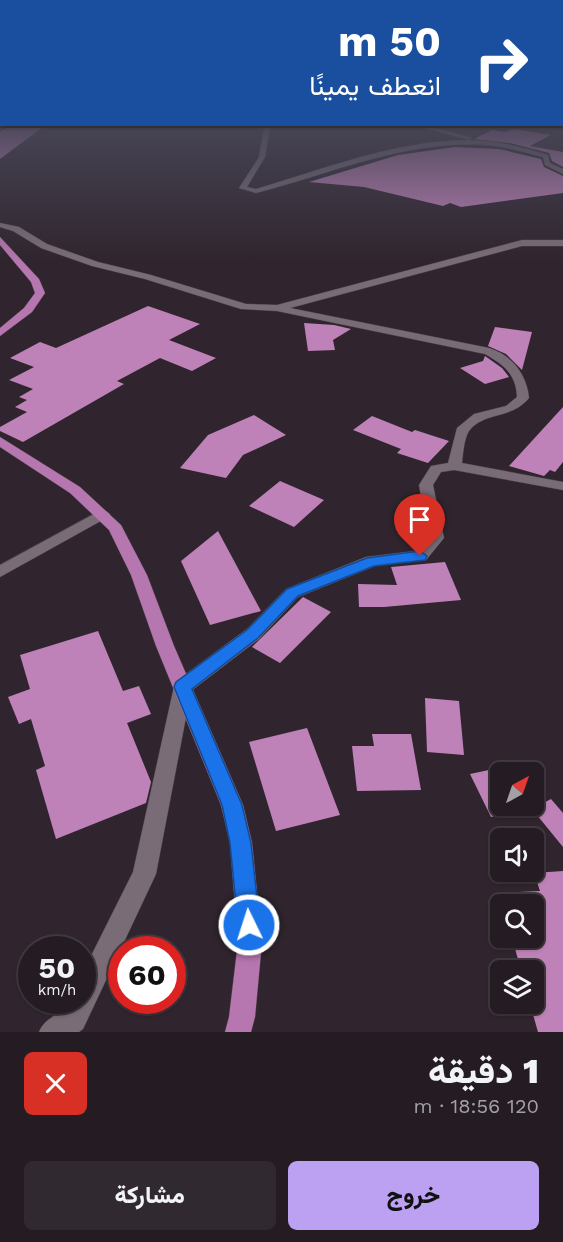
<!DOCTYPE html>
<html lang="ar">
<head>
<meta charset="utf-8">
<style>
	body { margin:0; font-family:"Work Sans",Vazirmatn,sans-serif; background:#30292f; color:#f1f3f6; direction:rtl; height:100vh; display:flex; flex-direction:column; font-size:22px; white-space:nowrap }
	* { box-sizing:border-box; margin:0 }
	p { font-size:20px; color:#a3a1a5 }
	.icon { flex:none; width:33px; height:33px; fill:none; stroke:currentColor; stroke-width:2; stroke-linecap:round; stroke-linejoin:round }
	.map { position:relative; height:1032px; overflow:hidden; direction:ltr }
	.side { display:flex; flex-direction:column; background:#241c22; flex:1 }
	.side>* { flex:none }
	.banner { position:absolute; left:0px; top:0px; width:564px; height:126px; box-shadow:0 2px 4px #0004,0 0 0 2px #413a40; direction:rtl; background:#1a4fa0; color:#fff; overflow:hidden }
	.needle { width:39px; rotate:40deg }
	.fabs { position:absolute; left:490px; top:762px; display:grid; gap:12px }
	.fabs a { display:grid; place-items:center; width:54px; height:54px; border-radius:9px; background:#241c22; box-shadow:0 2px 4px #0004,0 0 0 2px #413a40; font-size:30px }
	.speed { position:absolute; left:18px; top:936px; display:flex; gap:12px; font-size:30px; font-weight:700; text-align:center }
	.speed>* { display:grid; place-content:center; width:78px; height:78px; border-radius:50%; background:#241c22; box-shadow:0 2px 4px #0004,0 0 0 2px #413a40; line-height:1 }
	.speed small { font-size:15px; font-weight:400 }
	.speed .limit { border:9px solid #d22; background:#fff; color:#111 }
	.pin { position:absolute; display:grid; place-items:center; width:51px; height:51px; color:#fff; margin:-62px -26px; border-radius:50% 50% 50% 0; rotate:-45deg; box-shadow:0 0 6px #0007 }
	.pin .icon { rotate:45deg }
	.me { position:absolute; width:66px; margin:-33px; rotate:356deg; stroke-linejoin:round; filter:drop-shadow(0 0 4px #0008) }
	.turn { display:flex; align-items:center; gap:21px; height:126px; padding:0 24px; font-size:27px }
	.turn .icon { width:78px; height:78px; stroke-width:2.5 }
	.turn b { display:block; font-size:42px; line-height:51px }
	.round { display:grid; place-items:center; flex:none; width:63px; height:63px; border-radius:9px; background:#30292f }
	.summary { display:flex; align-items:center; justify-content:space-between; height:102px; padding:0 24px }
	h1 { font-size:36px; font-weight:800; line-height:45px }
	.action { display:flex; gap:12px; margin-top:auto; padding:12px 24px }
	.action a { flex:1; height:69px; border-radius:9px; background:#bca0f2; color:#111; font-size:24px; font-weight:800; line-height:69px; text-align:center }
	.action a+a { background:#30292f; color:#f1f3f6 }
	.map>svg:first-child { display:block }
	.building { fill:#bf82b8 }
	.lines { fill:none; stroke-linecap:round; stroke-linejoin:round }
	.minor-casing { stroke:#4c434a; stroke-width:1 }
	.major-casing { stroke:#4c434a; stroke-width:1 }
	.minor { fill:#796c77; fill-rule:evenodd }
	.major { fill:#b676af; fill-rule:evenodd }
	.route { fill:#1a73e8; stroke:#114b97; stroke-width:1.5 }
</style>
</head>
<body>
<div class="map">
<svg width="563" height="1032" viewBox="0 0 563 1032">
	<rect width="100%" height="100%" fill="#30252e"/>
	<!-- building -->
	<path class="building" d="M 14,124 L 47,124 L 0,159 L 0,131 Z
		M 514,129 L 551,135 L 530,146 L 563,152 L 563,167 L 552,161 L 549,153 L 510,143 L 474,139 L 492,130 L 505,132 Z
		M 455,147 L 499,149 L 541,159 L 544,167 L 563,176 L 563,193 L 461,207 L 450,203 L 443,206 L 364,187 L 309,182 L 398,155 Z
		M 148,306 L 200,324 L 169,340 L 216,358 L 192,371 L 160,358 L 117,381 L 124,384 L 23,442 L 0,431 L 0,427 L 27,412 L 15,407 L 27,400 L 19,397 L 33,389 L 9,380 L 34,367 L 10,358 L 40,342 L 56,348 Z
		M 304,323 L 334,325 L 351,329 L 333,340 L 335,350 L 308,351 Z
		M 495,327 L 532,332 L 522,370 L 506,354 L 488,346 Z
		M 485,356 L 502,368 L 509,377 L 485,384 L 460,368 L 483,361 Z
		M 563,407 L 563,462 L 555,472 L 550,470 L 544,476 L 509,466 Z
		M 254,415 L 286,435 L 243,455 L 226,478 L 180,468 L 208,435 Z
		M 372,416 L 412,432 L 415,430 L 449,441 L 428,463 L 397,453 L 401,449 L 353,430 Z
		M 280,481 L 324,500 L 294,527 L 249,506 Z
		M 218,531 L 261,611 L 210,625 L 181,561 Z
		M 445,562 L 461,600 L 384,607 L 359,607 L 358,584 L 397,585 L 391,567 Z
		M 303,597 L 331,612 L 280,663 L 252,647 Z
		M 98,631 L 123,691 L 139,686 L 151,714 L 127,723 L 151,782 L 146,803 L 56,839 L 36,770 L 45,766 L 31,719 L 19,724 L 8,697 L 30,689 L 20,655 Z
		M 425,698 L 459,701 L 464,755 L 427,752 Z
		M 307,728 L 340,815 L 276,831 L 249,742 Z
		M 372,734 L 411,734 L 421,790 L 357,791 L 352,746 L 374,746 Z
		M 503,767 L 506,772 L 501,772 L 501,806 L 524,806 L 526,809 L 491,817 L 470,774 Z
		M 551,799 L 563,813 L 563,847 L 532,809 Z
		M 563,871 L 563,1032 L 538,1032 L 530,1004 L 534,1004 L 534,970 L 521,970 L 512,938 L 534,938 L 534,904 L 503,904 L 500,893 L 540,891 L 534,873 Z"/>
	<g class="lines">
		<defs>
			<path id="minor" d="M 143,124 L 208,124 L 205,126 Z
				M 260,124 L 267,124 L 270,129 L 265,157 L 247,187 L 256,189 C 328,168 409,135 485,141 C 507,143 528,149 548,155 L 550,163 L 563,169 L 563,174 L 545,165 L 543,157 C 524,152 504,146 484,145 C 406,140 330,174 256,193 L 239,188 L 259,157 L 264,129 Z
				M 410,124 L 422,124 L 472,138 L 469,140 Z
				M 0,223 L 19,227 L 47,244 L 98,262 L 151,275 L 246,304 L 277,305 L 522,240 L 563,240 L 563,246 L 522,246 L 290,308 L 489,348 C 512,355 527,375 529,398 C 511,420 484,411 469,431 C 464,439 463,454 462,463 L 563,482 L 563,490 L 454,470 L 441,472 L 433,485 L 444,538 L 426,560 L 375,566 L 298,597 L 259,639 L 191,691 L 156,874 L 83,1029 L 79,1032 L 39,1032 C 46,1015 61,1017 70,1000 L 82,1000 L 82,974 L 133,872 L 175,682 L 247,629 L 286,589 L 366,557 L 415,551 L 428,537 L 419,485 L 431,466 L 448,463 L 457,428 L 474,414 L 506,406 L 517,397 C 516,374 504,365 485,354 L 277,311 L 241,309 L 145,279 L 92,266 L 41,248 L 13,231 L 0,227 Z
				M 103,509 L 110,514 L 108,517 L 0,577 L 0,565 Z"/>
			<path id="major" d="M 2,124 L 12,124 L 0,129 Z
				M 0,237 L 39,279 L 45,293 L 32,312 L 0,336 L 0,328 L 24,308 L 35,293 L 31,282 L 0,245 Z
				M 0,437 L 80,487 L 121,525 L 147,575 L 174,646 L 243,805 L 252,843 L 262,942 L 255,1017 L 251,1032 L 225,1032 L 229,1017 L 238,942 L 230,843 L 221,805 L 156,646 L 131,575 L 109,530 L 70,493 L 0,447 Z"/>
		</defs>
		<!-- minor casing -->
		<use href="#minor" class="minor-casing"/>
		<!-- major casing -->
		<use href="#major" class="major-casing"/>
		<!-- minor -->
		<use href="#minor" class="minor"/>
		<!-- major -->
		<use href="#major" class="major"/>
	</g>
	<!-- sky -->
	<linearGradient id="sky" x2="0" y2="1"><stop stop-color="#1a1419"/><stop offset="0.45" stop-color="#484657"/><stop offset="1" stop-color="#484657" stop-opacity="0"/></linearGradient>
	<rect width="563" height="261" fill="url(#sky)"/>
	<!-- route -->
	<path class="route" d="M 420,551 L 427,556 L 425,560 L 374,566 L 298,596 L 258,638 L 192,689 L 242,805 L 251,843 L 260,925 L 257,933 L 249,936 L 241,933 L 238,925 L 230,843 L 222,805 L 174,687 L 176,682 L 247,630 L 287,589 L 367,558 Z"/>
</svg>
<div class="fabs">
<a><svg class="needle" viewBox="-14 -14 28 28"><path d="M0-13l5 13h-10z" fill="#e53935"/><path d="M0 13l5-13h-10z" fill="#a3a1a5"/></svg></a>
<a><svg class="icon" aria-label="sound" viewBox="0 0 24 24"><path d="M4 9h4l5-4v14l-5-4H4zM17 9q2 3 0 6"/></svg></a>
<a><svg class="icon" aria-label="search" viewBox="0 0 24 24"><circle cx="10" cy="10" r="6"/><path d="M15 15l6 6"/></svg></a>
<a><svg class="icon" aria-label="layers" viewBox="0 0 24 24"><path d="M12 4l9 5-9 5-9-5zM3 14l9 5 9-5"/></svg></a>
</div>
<div class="speed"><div>50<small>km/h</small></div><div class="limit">60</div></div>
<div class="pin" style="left:420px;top:556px;background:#d93025"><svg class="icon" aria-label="arrive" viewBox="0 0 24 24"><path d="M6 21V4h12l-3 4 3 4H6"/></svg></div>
<svg class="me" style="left:249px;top:925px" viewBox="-20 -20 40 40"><circle r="17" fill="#1a73e8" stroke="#fff" stroke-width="3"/><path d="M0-11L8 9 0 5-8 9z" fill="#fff"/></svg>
<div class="banner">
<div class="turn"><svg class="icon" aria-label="right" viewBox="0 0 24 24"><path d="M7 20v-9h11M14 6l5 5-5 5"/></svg><div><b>50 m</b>انعطف يمينًا</div></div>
</div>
</div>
<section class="side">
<div class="summary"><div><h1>1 دقيقة</h1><p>120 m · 18:56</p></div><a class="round" style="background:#d93025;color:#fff"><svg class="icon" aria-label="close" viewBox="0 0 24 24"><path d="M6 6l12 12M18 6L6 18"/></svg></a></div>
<div class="action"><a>خروج</a><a>مشاركة</a></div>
</section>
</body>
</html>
